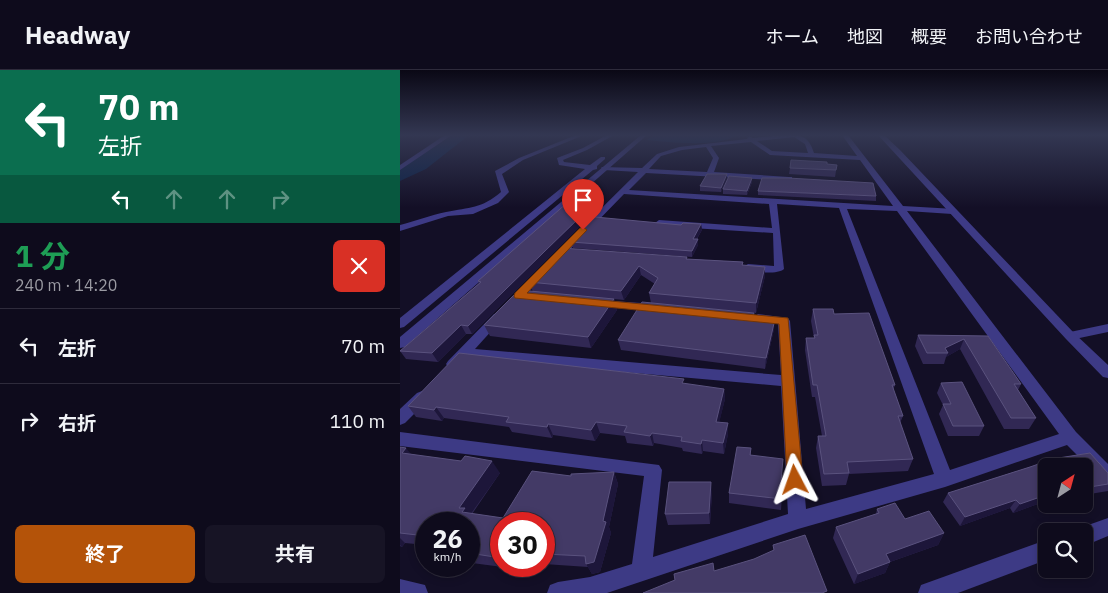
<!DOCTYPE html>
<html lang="ja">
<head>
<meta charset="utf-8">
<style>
	body { margin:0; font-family:"IBM Plex Sans","Noto Sans JP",sans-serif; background:#171425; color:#f1f3f6; height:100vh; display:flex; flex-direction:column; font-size:19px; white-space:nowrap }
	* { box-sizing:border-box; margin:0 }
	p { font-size:16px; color:#9b9ba3 }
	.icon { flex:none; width:28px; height:28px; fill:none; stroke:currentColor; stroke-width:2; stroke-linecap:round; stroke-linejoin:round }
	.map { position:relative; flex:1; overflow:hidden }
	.sheet { display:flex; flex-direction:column; background:#0e0b1c; width:400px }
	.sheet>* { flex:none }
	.guide { background:#0b6e4f; color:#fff; overflow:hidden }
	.needle { width:32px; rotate:36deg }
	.buttons { position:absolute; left:638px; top:388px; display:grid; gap:10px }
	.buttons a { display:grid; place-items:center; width:55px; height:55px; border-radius:8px; background:#0e0b1c; box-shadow:0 2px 8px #0003,0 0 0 1px #2e2b3b; font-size:25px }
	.speed { position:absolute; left:15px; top:442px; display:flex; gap:10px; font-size:25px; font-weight:700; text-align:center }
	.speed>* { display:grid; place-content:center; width:65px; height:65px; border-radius:50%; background:#0e0b1c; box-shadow:0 2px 8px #0003,0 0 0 1px #2e2b3b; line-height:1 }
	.speed small { font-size:12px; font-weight:400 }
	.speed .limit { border:8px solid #d22; background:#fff; color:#111 }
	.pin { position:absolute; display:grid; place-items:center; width:42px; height:42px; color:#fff; margin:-51px -21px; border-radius:50% 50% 50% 0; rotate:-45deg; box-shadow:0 0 5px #0007 }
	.pin .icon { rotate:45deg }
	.me { position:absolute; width:55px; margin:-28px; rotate:356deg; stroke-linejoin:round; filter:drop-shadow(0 0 4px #0008) }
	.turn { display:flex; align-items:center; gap:18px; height:105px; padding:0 15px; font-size:22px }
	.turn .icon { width:65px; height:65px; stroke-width:2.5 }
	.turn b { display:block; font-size:35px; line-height:42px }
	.lanes { display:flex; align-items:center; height:48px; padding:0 15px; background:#0003; justify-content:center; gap:25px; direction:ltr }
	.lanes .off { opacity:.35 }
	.round { display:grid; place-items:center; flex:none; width:52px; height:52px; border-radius:8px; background:#171425 }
	.overview { display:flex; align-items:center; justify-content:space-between; height:85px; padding:0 15px }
	h1 { font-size:30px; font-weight:700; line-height:38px; color:#1e9e55 }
	.action { display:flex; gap:10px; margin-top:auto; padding:10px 15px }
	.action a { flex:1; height:58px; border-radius:8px; background:#b45309; color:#fff; font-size:20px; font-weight:700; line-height:58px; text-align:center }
	.action a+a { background:#171425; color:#f1f3f6 }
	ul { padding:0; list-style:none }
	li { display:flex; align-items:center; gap:15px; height:75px; padding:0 15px; border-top:1px solid #2e2b3b }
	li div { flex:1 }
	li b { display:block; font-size:19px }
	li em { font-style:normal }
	header { display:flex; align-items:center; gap:30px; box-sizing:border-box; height:70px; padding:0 25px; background:#0e0b1c; border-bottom:1px solid #2e2b3b }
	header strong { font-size:24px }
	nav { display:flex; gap:28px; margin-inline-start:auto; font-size:18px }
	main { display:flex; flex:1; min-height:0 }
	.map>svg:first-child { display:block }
	.water { fill:#0c2248 }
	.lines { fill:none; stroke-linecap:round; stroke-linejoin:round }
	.river { fill:#0c2248; fill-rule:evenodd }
	.minor { fill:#3d3a85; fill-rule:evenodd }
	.tertiary { fill:#3d3a85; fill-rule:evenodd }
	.wall { fill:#312854 }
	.shaded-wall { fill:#1d163a }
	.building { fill:#433a66; stroke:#5a527e }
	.route { fill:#b45309; stroke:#753606 }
</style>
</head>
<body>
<header>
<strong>Headway</strong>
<nav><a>ホーム</a><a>地図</a><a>概要</a><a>お問い合わせ</a></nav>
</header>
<main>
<section class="sheet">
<div class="guide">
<div class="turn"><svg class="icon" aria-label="left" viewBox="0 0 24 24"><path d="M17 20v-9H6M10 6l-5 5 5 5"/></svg><div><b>70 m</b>左折</div></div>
<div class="lanes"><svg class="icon" aria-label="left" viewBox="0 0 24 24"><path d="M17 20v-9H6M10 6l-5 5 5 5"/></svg><svg class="icon off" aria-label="ahead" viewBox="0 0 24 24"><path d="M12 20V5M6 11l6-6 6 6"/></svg><svg class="icon off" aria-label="ahead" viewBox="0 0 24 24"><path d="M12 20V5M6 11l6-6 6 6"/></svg><svg class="icon off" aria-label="right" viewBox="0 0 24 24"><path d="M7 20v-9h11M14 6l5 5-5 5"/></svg></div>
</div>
<div class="overview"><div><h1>1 分</h1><p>240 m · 14:20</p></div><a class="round" style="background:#d93025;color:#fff"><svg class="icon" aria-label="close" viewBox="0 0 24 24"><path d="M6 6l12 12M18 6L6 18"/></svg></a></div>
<ul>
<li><svg class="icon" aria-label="left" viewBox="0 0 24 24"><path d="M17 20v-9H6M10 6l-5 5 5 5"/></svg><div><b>左折</b></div><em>70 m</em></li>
<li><svg class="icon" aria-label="right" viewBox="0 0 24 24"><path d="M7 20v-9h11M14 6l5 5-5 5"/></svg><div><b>右折</b></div><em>110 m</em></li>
</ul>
<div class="action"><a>終了</a><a>共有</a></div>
</section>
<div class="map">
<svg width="708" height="523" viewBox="0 0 708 523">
	<rect width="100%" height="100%" fill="#130f26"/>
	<!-- water -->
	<path class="water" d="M 255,65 L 336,65 C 319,78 269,72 247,70 Z"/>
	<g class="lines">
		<!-- river -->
		<path class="river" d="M 53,65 L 69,65 L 26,99 L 0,111 L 0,99 Z"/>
		<!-- minor -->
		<path class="minor" d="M 45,65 L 52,65 L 0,100 L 0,95 Z
			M 176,65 L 184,65 L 123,90 L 102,104 L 109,122 L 98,133 L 73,144 L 48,146 L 0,161 L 0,155 C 15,151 31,145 46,142 C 70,137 81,139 101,122 L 95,101 L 119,88 Z
			M 382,65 C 400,65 408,64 414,83 L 457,86 L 442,65 L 448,65 L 503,136 L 555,139 L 556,141 L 552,144 L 507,141 L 676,362 L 708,394 L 708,413 L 702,410 L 667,375 L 545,417 L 398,459 L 207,523 L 147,523 L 150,515 L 158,512 L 190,507 L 232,494 L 244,406 L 0,376 L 0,362 L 259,395 L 262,400 L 253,487 L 388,444 L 381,316 L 67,288 L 58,297 L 48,297 L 46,294 L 48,291 L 94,244 L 98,243 L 104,247 L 75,279 L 381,305 L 378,254 L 358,252 L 352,248 L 358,244 L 388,248 L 390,251 L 406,439 L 534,404 L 439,138 L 377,134 L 384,199 C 377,205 350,203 343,197 L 348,194 L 374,196 L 373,163 L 259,156 L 255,153 L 259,150 L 372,158 L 369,134 L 224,124 L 116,235 L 112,236 L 106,233 L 238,102 L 204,100 L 201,98 L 202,97 L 242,98 L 257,84 L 279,77 L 347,69 L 349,66 L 353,68 ZM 394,67 L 405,74 L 408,83 L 372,81 L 357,71 ZM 351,72 L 370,85 L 460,90 L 493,136 L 229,120 L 246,103 L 392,111 L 392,107 L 389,107 L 314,102 L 319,88 L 311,76 ZM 306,77 L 313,88 L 307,102 L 249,99 L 261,86 L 282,80 ZM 447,139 L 497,141 L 659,364 L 550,400 Z
			M 198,230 L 256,234 L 262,238 L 256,242 L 194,235 L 192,233 Z
			M 708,254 L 708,262 L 670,270 L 664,266 L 670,262 Z
			M 22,321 L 27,323 L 29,327 L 27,331 L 5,353 L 0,355 L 0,339 L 17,323 Z
			M 0,509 L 25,515 L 28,523 L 0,523 Z"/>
		<!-- tertiary -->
		<path class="tertiary" d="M 207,65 L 214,65 L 187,80 L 163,90 L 164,92 L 190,95 L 201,87 L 205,87 L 205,89 L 197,96 L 197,99 L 193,100 L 4,257 L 0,258 L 0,248 L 185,99 L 159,95 L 157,88 L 183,78 Z
			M 241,65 L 247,65 L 5,277 L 0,278 L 0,267 Z
			M 478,65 L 484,65 L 500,80 L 674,263 L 708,295 L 708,308 L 703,307 L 666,269 Z
			M 708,448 L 708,466 L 684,476 L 684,461 L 676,461 L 677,459 Z
			M 646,470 L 646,490 L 558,523 L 518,523 L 521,515 Z"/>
	</g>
	<!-- wall -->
	<path class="wall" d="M 427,94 L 437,95 L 435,107 L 389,104 L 390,98 Z
		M 352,108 L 352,112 L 347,125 L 323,124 L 323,119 Z
		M 327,109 L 321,122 L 300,121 L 300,116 Z
		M 358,121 L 476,126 L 476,131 L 358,125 Z
		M 186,133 L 188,140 L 183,145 L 184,152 L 72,264 L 66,264 L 38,292 L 6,289 L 0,281 L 79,213 L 78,211 Z
		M 301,154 L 302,160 L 297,169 L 298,169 L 298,175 L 292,187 L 173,178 L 171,172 L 281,155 Z
		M 287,187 L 287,189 L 343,192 L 343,195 L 365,206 L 356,243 L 251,233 L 249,223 L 255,214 L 241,205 L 224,230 L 214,229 L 217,240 L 191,278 L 90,266 L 84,255 L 133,222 L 129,212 Z
		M 413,239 L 434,244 L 495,315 L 493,320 L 503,346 L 500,353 L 513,389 L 508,401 L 449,404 L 446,415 L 422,416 L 416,378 L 418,366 L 422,366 L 415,327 L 412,327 L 405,280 L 406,268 L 414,268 L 411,251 Z
		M 354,246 L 374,259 L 365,299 L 221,280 L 218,270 Z
		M 518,265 L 588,266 L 621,314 L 618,320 L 636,348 L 629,359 L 604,359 L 560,279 L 546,287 L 544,294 L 523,294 L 515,276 Z
		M 541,313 L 584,356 L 579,366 L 548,366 L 539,344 L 543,335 L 537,323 Z
		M 285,314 L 324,319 L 325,329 L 319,352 L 328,364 L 324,384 L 303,381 L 302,384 L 283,381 L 282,378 L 254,373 L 253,376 L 227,373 L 225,366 L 200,363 L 195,371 L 153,365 L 152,368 L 112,362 L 109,357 L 44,348 L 42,351 L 16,347 L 8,336 Z
		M 0,377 L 11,384 L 100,403 L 72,444 L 103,448 L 171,406 L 214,402 L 218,414 L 209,457 L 211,463 L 200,502 L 192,504 L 188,497 L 144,494 L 144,454 L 101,454 L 101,496 L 119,496 L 117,499 L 72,493 L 69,489 L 69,454 L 26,454 L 26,475 L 5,473 L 2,477 L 0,476 Z
		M 351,378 L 351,385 L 381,411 L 383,411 L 381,440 L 329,433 L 329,423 Z
		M 690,383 L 708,403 L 708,421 L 684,425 L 684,396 L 646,396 L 646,431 L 613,443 L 610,438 L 560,456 L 543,432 L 548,423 L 630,397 L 644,393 L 646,390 Z
		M 312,423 L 310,454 L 268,455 L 265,444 Z
		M 477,439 L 544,463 L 538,475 L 490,492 L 485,503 L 454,514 L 433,468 L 436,457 L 476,444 Z"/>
	<!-- shaded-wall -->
	<path class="shaded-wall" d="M 327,104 L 327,109 L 321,122 L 321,118 Z
		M 352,108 L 352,112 L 347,125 L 347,121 Z
		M 186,133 L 188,140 L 183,145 L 184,152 L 72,264 L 68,256 L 174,144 Z
		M 301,154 L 302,160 L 293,175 L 293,169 Z
		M 298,169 L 298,175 L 292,187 L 292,181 Z
		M 239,196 L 241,205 L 224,230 L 221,221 Z
		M 365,197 L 365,206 L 356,243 L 356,233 Z
		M 214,229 L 217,240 L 191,278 L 188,267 Z
		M 375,249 L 374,259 L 365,299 L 366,288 Z
		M 61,255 L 66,264 L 38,292 L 32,283 Z
		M 564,269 L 560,279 L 546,287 L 548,283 L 545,278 Z
		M 324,319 L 325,329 L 317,362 L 316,352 Z
		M 36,337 L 44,348 L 42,351 L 34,340 Z
		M 196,352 L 200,363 L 195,371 L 191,360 Z
		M 328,353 L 328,364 L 324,384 L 323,373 Z
		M 148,354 L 153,365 L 152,368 L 147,357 Z
		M 252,363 L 254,373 L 253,376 L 250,366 Z
		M 302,370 L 303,381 L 302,384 L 301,374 Z
		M 6,378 L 16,390 L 2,383 Z
		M 92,391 L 100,403 L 70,445 L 74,450 L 62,442 L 59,438 Z
		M 214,402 L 218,414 L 209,457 L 211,463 L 200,502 L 192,504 L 186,494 L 203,451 Z
		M 311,412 L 312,423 L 310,454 L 309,443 Z
		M 646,425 L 646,431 L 613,443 L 620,434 Z
		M 616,430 L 610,438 L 560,456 L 565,447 Z
		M 544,463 L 538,475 L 481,495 L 486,484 Z
		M 0,468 L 5,473 L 2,477 L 0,475 Z
		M 490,492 L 485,503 L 454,514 L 458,504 Z"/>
	<!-- building -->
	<path class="building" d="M 391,90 L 427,92 L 427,94 L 437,95 L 436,100 L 390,98 Z
		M 307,104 L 327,104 L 321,118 L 300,116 Z
		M 329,106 L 352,108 L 347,121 L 323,119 Z
		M 362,108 L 388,108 L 473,113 L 476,126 L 358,121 Z
		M 168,132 L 186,133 L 174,144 L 182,145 L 68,256 L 61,255 L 32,283 L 0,281 L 81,212 L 78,211 Z
		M 195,147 L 281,155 L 283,153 L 301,154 L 293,169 L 298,169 L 292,181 L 171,172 Z
		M 162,178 L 287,187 L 286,189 L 343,192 L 342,195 L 365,197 L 356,233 L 249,223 L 258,208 L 239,196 L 221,221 L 129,212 Z
		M 119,220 L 214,229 L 188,267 L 84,255 Z
		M 242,232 L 354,243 L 353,246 L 375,249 L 366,288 L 218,270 Z
		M 413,239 L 433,239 L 434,244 L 469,243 L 495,315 L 492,315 L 503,346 L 498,346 L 513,389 L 447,392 L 449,403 L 424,404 L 418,366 L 426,366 L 417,315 L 413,315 L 406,268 L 415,268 L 414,265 L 418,265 Z
		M 518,265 L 588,266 L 621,314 L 614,314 L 636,348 L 611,348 L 564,269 L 545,278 L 548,283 L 527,283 Z
		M 59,283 L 284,309 L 282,313 L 324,319 L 316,352 L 328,353 L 323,373 L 302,370 L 301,374 L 281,371 L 282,367 L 252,363 L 250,366 L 224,362 L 227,356 L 196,352 L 191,360 L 148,354 L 147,357 L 106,352 L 109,347 L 36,337 L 34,340 L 8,336 Z
		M 562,312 L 584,356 L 553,356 L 543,334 L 551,334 L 541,313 Z
		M 0,377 L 6,378 L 2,383 L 61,391 L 65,386 L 92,391 L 59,438 L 65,438 L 62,442 L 103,448 L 132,401 L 171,406 L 171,404 L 214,402 L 203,451 L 206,452 L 194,492 L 186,494 L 185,486 L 144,484 L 144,454 L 101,454 L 101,488 L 69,483 L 69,454 L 26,454 L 26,466 L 0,463 Z
		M 337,377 L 351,378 L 350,385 L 383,389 L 381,411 L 383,411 L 382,429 L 329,423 Z
		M 690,383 L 708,403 L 708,414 L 684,418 L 684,396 L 646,396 L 646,425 L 620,434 L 616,430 L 565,447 L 548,423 L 630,397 L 647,391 L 646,390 Z
		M 269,412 L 311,412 L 309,443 L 265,444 Z
		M 495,433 L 505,449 L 529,441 L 544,463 L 486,484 L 490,492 L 458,504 L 436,457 L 479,443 L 477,439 Z
		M 405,465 L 427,521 L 422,523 L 243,523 L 275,510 L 274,504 L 313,493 L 314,501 L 354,489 L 374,480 L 373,475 Z"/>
	<!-- sky -->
	<linearGradient id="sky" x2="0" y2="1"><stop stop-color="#0a0815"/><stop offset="0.47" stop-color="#333752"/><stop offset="1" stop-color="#333752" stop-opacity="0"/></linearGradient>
	<rect width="708" height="138" fill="url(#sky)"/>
	<!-- route -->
	<path class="route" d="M 183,157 L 187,160 L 186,161 L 127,223 L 388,248 L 403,410 L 401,415 L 395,417 L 389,415 L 387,410 L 379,254 L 115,228 L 114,226 L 115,223 L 180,158 Z"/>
</svg>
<div class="buttons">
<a><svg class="needle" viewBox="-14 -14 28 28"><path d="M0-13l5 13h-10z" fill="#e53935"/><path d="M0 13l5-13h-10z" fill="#9b9ba3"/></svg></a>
<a><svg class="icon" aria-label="search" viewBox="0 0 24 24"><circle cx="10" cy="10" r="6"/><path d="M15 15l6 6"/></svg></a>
</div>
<div class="speed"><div>26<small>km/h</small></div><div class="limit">30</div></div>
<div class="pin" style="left:183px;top:160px;background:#d93025"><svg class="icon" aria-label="arrive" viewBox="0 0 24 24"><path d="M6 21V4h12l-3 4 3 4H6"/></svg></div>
<svg class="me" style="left:395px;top:410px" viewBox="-20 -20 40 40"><path d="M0-17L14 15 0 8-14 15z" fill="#b45309" stroke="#fff" stroke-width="4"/></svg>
</div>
</main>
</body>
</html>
